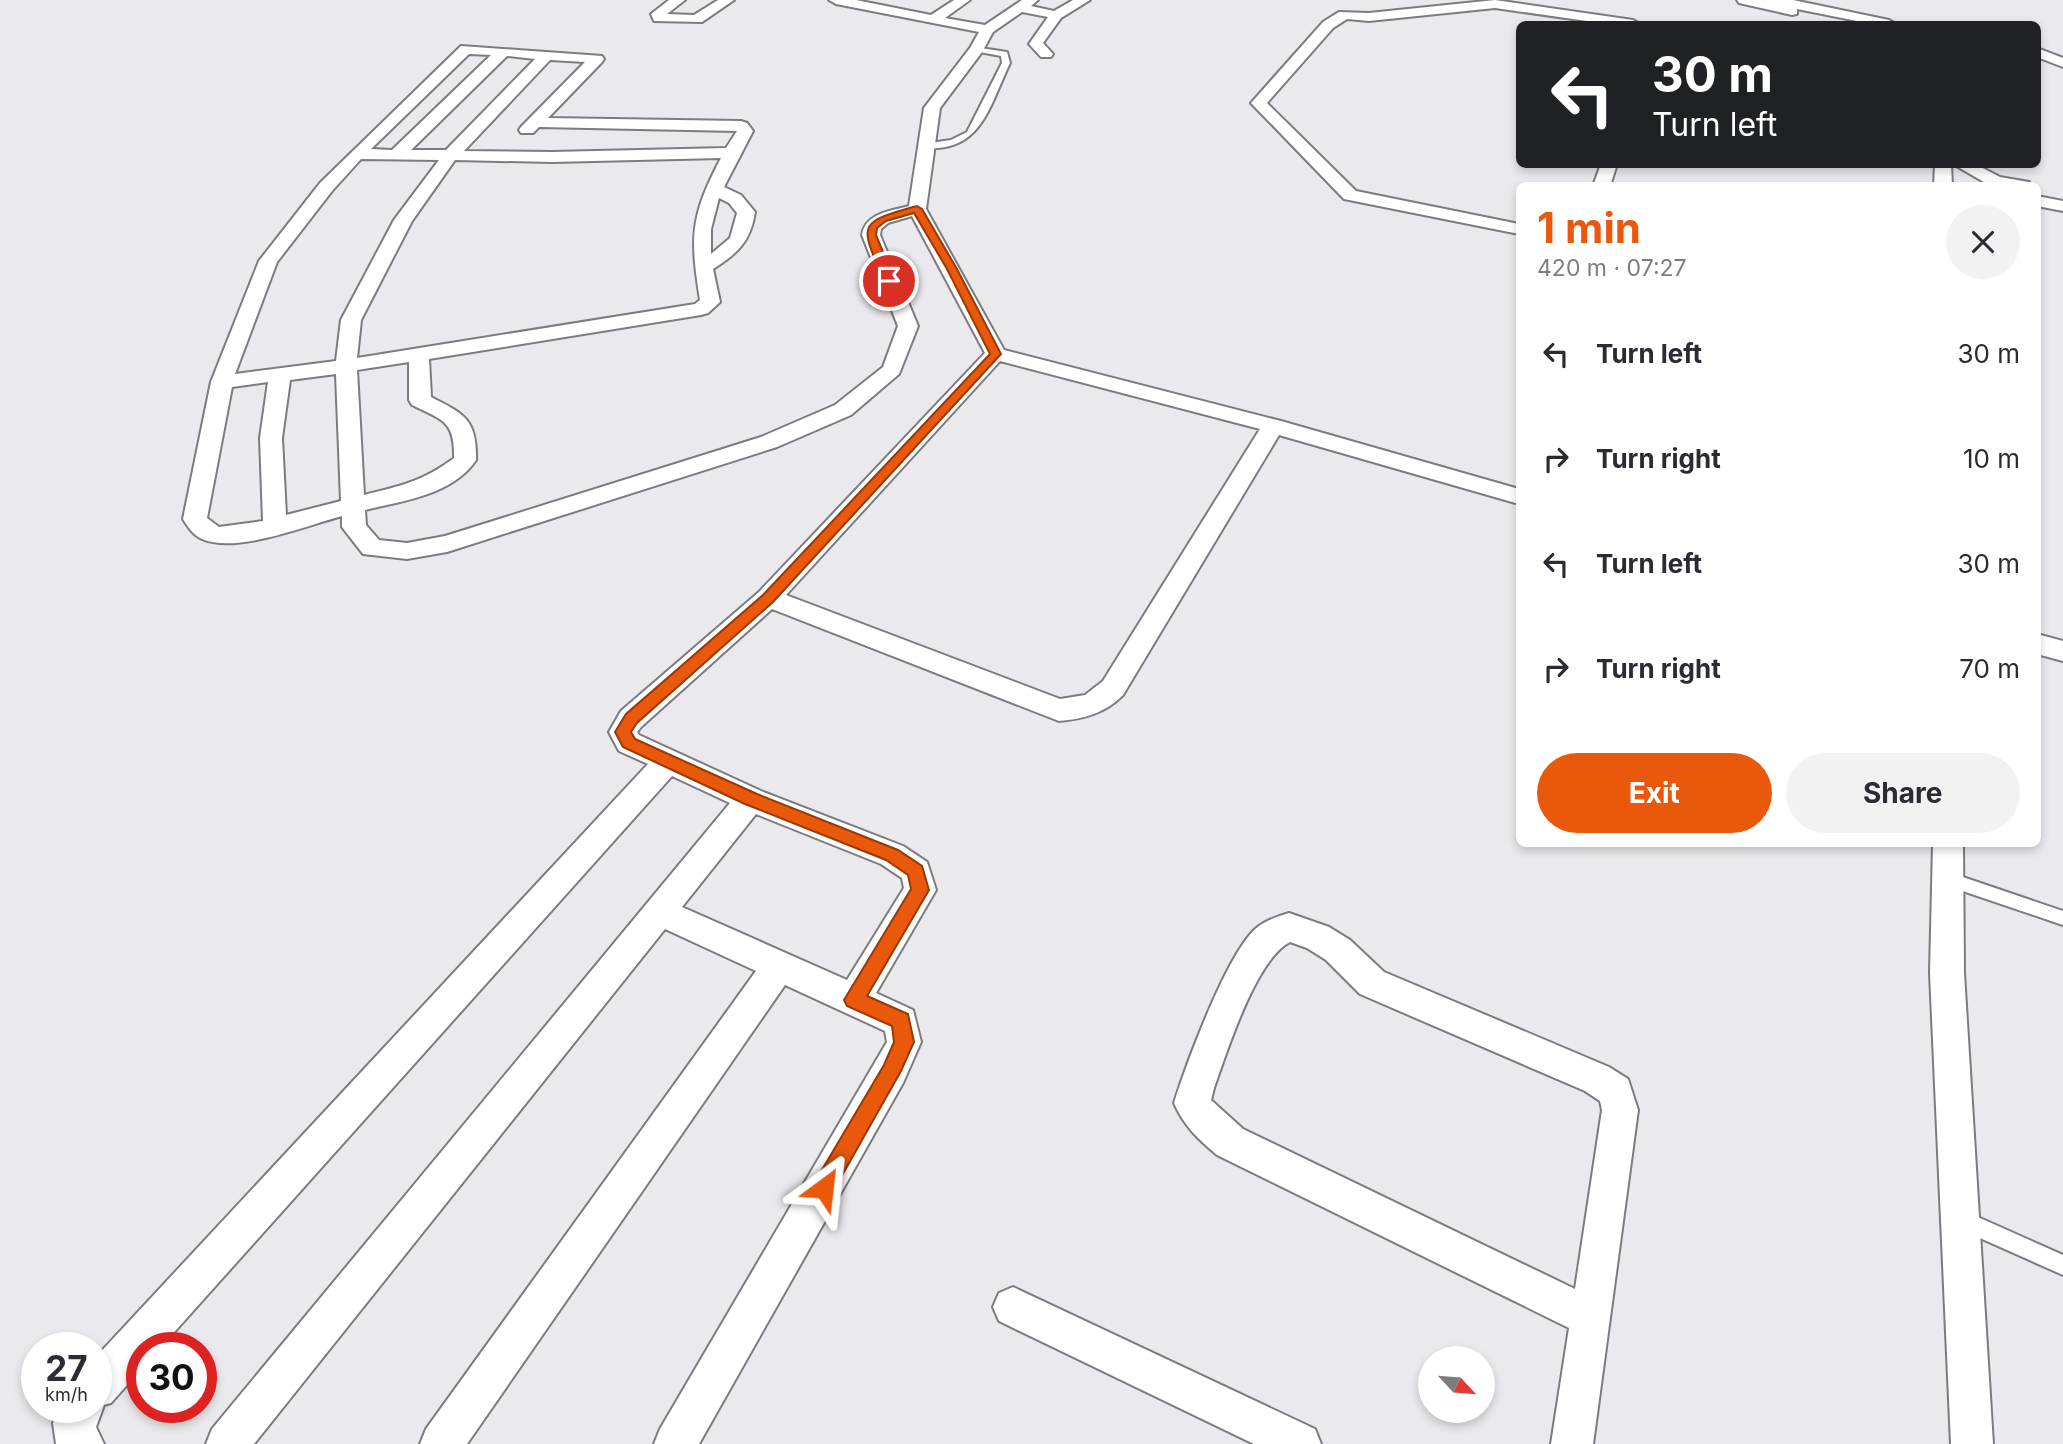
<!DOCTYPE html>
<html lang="en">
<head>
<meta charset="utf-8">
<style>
	body { margin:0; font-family:Inter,sans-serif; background:#f2f2f3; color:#2b2b33; height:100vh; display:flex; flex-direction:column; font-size:26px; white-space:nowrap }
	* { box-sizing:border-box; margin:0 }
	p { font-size:23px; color:#7c7c81 }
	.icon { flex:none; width:38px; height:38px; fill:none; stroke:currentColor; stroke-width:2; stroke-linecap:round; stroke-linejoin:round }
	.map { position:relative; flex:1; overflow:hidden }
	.details { position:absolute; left:1516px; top:182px; width:525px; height:665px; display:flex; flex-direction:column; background:#fff; border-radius:10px; box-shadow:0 4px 10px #0003 }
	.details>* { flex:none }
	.guide { position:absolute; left:1516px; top:21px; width:525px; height:147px; border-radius:10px; box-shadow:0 4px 10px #0003; background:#202124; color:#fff; overflow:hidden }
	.needle { width:46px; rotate:116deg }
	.buttons { position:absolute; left:1418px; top:1346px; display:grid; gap:14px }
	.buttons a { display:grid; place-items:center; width:77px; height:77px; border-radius:50%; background:#fff; box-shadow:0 4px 10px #0003; font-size:35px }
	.speed { position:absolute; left:21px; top:1332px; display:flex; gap:14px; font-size:35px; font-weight:700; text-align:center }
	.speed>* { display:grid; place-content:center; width:91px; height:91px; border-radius:50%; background:#fff; box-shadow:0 4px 10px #0003; line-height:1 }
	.speed small { font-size:18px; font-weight:400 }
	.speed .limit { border:10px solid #d22; background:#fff; color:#111 }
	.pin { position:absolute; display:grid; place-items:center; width:60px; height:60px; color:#fff; margin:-30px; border:4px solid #fff; border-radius:50%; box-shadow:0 2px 7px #0007 }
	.me { position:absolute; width:77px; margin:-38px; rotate:30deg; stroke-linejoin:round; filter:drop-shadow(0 0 5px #0008) }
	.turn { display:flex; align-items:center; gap:24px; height:147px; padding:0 21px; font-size:32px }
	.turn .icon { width:91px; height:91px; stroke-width:2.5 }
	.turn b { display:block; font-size:49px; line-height:60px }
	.round { display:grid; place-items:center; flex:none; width:74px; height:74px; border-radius:37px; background:#f2f2f3 }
	.summary { display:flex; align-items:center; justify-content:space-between; height:119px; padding:0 21px }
	h1 { font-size:42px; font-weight:700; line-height:52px; color:#ea580c }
	.primary-button { display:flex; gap:14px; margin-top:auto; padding:14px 21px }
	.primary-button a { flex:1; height:80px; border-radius:42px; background:#ea580c; color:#fff; font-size:28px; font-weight:700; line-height:80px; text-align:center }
	.primary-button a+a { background:#f2f2f3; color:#2b2b33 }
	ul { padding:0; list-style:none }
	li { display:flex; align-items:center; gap:21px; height:105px; padding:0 21px }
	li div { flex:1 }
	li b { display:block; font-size:26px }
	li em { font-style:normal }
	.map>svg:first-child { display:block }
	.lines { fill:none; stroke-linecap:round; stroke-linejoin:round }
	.lane-casing { stroke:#7c7c80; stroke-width:4 }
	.street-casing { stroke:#7c7c80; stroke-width:4 }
	.lane { fill:#fff; fill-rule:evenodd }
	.street { fill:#fff; fill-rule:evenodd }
	.route { fill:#ea580c; stroke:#983908; stroke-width:2 }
</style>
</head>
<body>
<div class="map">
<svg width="2063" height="1444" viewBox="0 0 2063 1444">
	<rect width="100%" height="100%" fill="#eaeaee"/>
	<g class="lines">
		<defs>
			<path id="lane" d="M 974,47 L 1007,52 L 1010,63 C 989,106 982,153 923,148 L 923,144 L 951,140 L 967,132 L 1002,63 L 1001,56 L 974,51 Z
				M 1948,872 L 2063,911 L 2063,925 L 1942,884 L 1940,879 L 1942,874 Z
				M 1962,1210 L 2063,1255 L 2063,1275 L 1955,1227 L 1952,1220 L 1955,1213 Z"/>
			<path id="street" d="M 669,0 L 685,0 L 667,14 L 694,15 L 718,0 L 734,0 L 702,22 L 654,21 L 651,14 Z
				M 829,0 L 856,0 L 931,15 L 954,0 L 970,0 L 945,18 L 985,25 L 1022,0 L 1038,0 L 1031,6 L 1054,11 L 1073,0 L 1090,0 L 1061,18 L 1043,43 L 1053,54 L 1051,57 L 1041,57 L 1029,44 L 1048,17 L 1022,12 L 993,32 L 982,52 L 940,108 L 926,209 L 1004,350 L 1281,421 L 1519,489 L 1519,504 L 1279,435 L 1123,695 C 1105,713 1084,719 1059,721 L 772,609 L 641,727 L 637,732 L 639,735 L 761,791 L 903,846 L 927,862 L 936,890 L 876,993 L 913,1010 L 921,1042 L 903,1083 L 699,1444 L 654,1444 L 660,1429 L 887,1042 L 885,1031 L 785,985 L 467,1444 L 420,1444 L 426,1429 L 756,971 L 665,929 L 254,1444 L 206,1444 L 212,1429 L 730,803 L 672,776 L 160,1348 L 142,1348 L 142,1368 L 111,1403 L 104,1405 L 96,1427 L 104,1444 L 56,1444 L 53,1423 L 60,1407 L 96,1407 L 96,1357 L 648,764 L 619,751 L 609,732 L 621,711 L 759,592 L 985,353 L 912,216 L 888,223 L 881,229 L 880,235 L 918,326 L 899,374 L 851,415 L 777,447 L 447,552 L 407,559 L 363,554 L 342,527 L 342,516 C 305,526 236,554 202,539 C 193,535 188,527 183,519 L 211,382 L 259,261 L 320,183 L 461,46 L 602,56 L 604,59 L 602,62 L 548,118 L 741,121 L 747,123 L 753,131 L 724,187 L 741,195 L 755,212 C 751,241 737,254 713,269 L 720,302 L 708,313 L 701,315 L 429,359 L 431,397 C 464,414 477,419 476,460 C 453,495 402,501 365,510 L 366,525 L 379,540 L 407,543 L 445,536 L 761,437 L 835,405 L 883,367 L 898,326 L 862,235 C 865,213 891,211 909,206 L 924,108 L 970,48 L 979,32 L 836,4 ZM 469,54 L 491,55 L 392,150 L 371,149 ZM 507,56 L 535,59 L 446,150 L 411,150 ZM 550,60 L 585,62 L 521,127 L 519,130 L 521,133 L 533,133 L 539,127 L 737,131 L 726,148 L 552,152 L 464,151 ZM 721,158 C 690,217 690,237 700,300 L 695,304 L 357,358 L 361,320 L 412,221 L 455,160 L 552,162 ZM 361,159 L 439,160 L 394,220 L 341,320 L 336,361 L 235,374 L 277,262 L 332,191 ZM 719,198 L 729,203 L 737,213 L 730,238 L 711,254 L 711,229 ZM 1000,361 L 1260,429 L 1103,681 L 1085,695 L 1060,699 L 786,595 ZM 409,362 L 409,400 L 412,405 C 442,420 455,420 454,458 C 424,481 400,486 364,495 L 357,370 ZM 336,374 L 341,501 L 286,515 L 282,438 L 290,380 ZM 268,382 L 260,438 L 263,521 L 219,527 L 207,518 L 232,387 ZM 756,814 L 881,864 L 902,878 L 904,888 L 847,980 L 682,907 Z
				M 1495,0 L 1633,20 L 1640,24 L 1608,24 L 1495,8 L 1369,21 L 1347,19 L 1333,28 L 1267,103 L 1356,191 L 1519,224 L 1519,234 L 1344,199 L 1251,103 L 1323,22 L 1339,12 L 1369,13 Z
				M 1737,0 L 1793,0 L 1889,20 L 1896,24 L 1872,24 L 1797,9 L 1797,14 L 1792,15 L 1739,3 Z
				M 2037,48 L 2063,58 L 2063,67 L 2037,57 Z
				M 1601,164 L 1617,164 L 1610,186 L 1593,186 Z
				M 1935,164 L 1951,164 L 1952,186 L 1934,186 Z
				M 1953,164 L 1975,164 L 2000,177 L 2029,182 L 2031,186 L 1989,185 Z
				M 2037,196 L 2063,201 L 2063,211 L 2037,206 Z
				M 2037,634 L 2063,641 L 2063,661 L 2037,654 Z
				M 1933,844 L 1963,844 L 1964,973 L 1993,1444 L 1951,1444 L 1930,973 Z
				M 1289,913 L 1329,927 L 1350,940 L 1384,972 L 1609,1067 L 1628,1079 L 1638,1110 L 1593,1444 L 1551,1444 L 1569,1328 L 1217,1155 C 1198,1139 1184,1126 1174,1103 C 1186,1065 1229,947 1259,926 C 1267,920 1279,916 1289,913 ZM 1290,942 L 1307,948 L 1326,960 L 1360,994 L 1585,1091 L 1600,1101 L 1602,1110 L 1575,1289 L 1243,1129 L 1211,1100 L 1214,1088 C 1227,1051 1256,959 1290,942 Z
				M 1013,1287 L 1315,1429 L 1321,1444 L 1254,1444 L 999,1321 L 993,1307 L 999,1293 Z"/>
		</defs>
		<!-- lane casing -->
		<use href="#lane" class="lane-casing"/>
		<!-- street casing -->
		<use href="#street" class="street-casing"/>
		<!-- lane -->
		<use href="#lane" class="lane"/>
		<!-- street -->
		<use href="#street" class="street"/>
	</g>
	<!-- route -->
	<path class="route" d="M 917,206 L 922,209 L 957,269 L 1001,354 L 773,602 L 637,723 L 631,732 L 635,739 L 757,794 L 898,850 L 922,866 L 929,890 L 867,996 L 908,1014 L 914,1042 L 901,1071 L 831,1195 L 824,1198 L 816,1195 L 813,1188 L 816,1180 L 884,1065 L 894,1042 L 892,1026 L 847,1006 L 844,1000 L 911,889 L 908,875 L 886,860 L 745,804 L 623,747 L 615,732 L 626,714 L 763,595 L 990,354 L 947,269 L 914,213 L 886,221 L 877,228 L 876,235 L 895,281 L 889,284 L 884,281 C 861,225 854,223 917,206 Z"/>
</svg>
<div class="buttons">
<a><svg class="needle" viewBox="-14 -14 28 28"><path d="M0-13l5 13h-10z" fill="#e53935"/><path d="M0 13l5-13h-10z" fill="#7c7c81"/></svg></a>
</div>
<div class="speed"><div>27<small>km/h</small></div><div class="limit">30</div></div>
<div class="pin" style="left:889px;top:281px;background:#d93025"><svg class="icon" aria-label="arrive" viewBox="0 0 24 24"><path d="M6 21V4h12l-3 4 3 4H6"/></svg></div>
<svg class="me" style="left:824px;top:1188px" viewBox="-20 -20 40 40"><path d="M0-17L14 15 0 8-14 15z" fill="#ea580c" stroke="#fff" stroke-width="4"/></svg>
<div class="guide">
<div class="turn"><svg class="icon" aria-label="left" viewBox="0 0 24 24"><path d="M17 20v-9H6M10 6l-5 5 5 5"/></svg><div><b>30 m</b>Turn left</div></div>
</div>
<section class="details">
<div class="summary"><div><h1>1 min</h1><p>420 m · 07:27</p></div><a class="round"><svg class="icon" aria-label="close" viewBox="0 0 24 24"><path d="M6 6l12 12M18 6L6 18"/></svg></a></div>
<ul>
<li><svg class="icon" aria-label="left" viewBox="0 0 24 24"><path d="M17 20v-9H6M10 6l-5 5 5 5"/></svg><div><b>Turn left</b></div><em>30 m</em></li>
<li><svg class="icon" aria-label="right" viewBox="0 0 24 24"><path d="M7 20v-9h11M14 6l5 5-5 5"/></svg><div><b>Turn right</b></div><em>10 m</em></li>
<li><svg class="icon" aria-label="left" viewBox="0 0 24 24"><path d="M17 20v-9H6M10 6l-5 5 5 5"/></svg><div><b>Turn left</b></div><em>30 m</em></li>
<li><svg class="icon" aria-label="right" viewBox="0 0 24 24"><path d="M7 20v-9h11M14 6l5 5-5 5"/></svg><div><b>Turn right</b></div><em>70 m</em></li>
</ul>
<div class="primary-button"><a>Exit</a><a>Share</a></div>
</section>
</div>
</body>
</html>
